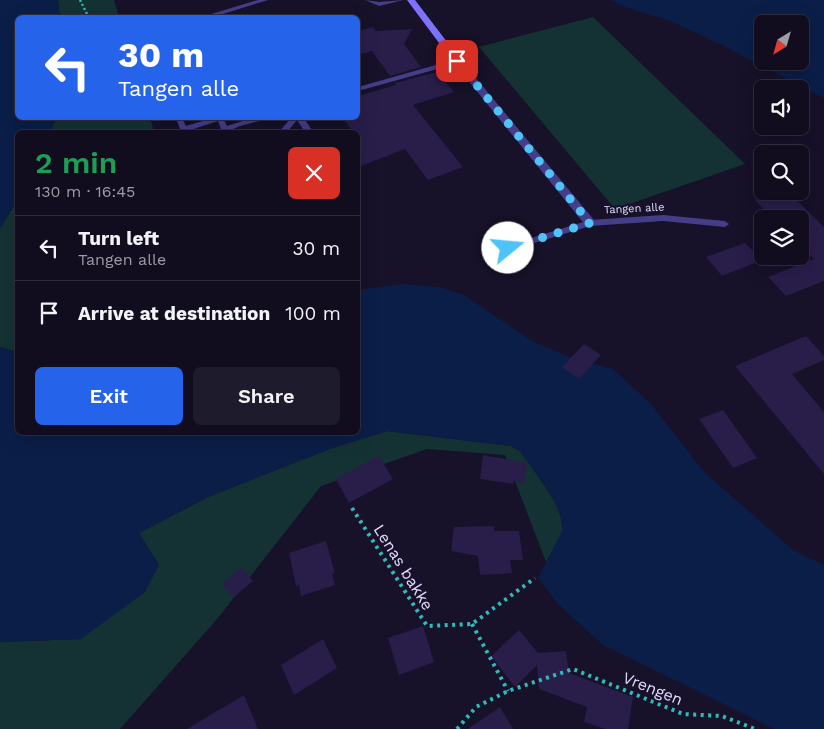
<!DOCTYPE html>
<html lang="en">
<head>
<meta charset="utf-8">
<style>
	body { margin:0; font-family:"Work Sans",sans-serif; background:#1e1b2c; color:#f1f3f6; height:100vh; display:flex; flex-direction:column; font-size:19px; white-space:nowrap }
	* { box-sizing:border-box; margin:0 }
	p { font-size:16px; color:#9c9ca4 }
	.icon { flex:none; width:28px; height:28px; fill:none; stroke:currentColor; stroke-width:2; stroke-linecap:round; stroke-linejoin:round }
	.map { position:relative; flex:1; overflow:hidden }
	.panel { position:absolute; left:15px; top:130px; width:345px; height:305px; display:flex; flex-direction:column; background:#110d1f; border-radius:8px; box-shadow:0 5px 20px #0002,0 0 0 1px #302d3d }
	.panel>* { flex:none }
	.guide { position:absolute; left:15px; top:15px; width:345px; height:105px; border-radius:8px; box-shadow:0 5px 20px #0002,0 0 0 1px #302d3d; background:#2563eb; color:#fff; overflow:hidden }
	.needle { width:32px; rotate:217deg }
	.fabs { position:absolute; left:754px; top:15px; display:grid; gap:10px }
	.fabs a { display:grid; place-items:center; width:55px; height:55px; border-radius:8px; background:#110d1f; box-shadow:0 5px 20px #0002,0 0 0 1px #302d3d; font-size:25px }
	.pin { position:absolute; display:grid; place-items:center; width:42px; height:42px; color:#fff; margin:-21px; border-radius:10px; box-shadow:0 2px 8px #0006 }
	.me { position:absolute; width:55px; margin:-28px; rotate:73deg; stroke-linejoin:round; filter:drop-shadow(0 0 4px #0008) }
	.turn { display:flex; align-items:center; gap:18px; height:105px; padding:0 20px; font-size:22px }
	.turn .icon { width:65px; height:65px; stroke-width:2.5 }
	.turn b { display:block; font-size:35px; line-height:42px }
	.round { display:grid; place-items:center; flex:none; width:52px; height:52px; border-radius:8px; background:#1e1b2c }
	.summary { display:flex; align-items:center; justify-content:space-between; height:85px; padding:0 20px }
	h1 { font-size:30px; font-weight:600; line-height:38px; color:#1e9e55 }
	.cta { display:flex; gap:10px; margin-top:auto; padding:10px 20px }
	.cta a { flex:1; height:58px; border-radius:8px; background:#2563eb; color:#fff; font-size:20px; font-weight:600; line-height:58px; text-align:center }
	.cta a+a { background:#1e1b2c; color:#f1f3f6 }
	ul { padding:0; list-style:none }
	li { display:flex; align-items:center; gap:15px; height:65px; padding:0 20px; border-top:1px solid #302d3d }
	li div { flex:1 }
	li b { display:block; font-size:19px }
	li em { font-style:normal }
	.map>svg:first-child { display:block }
	.green { fill:#143233 }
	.water { fill:#0b1e48; fill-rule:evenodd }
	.building { fill:#291d4a }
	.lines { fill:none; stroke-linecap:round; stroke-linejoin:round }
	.path-far1 { stroke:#32baba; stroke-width:2.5; stroke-dasharray:2 2.5; stroke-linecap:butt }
	.path { stroke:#32baba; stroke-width:4; stroke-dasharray:3 4.5; stroke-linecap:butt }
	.service { fill:#443d88; fill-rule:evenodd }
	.minor { fill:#443d88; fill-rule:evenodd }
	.secondary { fill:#7e72fd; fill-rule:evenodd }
	.route { stroke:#4fc3f7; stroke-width:9; stroke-dasharray:0 16.2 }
	.labels { text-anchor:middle; stroke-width:4.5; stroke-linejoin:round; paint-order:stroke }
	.far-street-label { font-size:11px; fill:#e0daff; stroke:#171129 }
	.near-street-label { font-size:16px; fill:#e0daff; stroke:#171129 }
</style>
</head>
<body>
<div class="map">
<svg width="824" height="729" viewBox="0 0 824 729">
	<rect width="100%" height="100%" fill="#171129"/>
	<!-- green -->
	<path class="green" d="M 58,0 L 114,0 L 119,17 L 60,17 Z
		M 593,17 L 745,164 L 615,209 L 479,47 Z
		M 56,118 L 150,118 L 154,132 L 50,132 Z
		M 17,201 L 17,352 L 0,347 L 0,228 Z
		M 387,431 L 511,446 L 520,451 C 531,468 568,511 562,531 C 559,542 551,553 546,562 L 505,455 L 427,449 L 321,486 L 218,618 L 120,729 L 0,729 L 0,642 L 81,639 L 159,565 L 139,533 L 208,497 L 332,448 Z"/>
	<!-- water -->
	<path class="water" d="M 0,0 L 58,0 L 60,17 L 18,18 L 18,118 L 56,118 L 50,132 L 18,132 L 17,201 L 0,228 Z
		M 610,0 L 824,0 L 824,98 C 775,74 729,47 679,25 C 657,15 632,12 610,0 ZM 762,24 L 800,24 L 800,61 L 762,61 Z
		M 403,284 L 439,287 L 464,295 L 532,341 L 570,357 L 613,369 L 651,404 L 704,472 L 793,550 L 824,565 L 824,729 L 774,729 L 603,645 L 558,604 L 538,578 L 562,531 C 563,502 535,474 520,451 L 511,446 L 388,431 L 332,448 L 208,497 L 139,533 L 159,565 L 145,592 L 81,639 L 0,642 L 0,347 L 17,352 L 18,432 L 358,432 L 358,290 Z"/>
	<!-- building -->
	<path class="building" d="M 373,27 L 376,31 L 412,29 L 404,44 L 421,67 L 390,76 L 372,51 L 358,55 L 358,31 Z
		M 437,72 L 454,92 L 413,105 L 463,167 L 428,180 L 405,149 L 358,167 L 358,132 L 353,132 L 343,118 L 358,118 L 358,96 L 396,85 L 395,83 Z
		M 780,191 L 787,191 L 824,227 L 824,281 L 786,296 L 768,277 L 814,259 L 800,245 L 800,219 L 773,219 L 755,200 Z
		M 745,243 L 762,260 L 722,276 L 706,257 Z
		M 806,336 L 824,356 L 824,360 L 792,374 L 824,412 L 824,474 L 735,366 Z
		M 584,344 L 601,355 L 579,379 L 562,367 Z
		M 723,410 L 757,458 L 733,468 L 699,419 Z
		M 483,455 L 527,463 L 525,483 L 513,481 L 513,484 L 480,479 Z
		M 379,456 L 393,479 L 349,503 L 336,479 Z
		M 494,526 L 494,531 L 519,531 L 523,560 L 510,560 L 512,573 L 480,575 L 478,556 L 451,551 L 454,527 Z
		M 326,541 L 335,573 L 332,574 L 335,585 L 301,596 L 299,585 L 296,586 L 289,553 Z
		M 242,567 L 253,581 L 233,598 L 222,583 Z
		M 423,626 L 434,662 L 399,675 L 388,638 Z
		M 519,630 L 538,653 L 566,651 L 569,673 L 633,697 L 628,729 L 605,729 L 584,722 L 587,707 L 539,689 L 537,665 L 515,687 L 491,656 Z
		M 323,639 L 337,668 L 294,695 L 281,665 Z
		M 244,695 L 258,729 L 187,729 Z
		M 500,707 L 513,729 L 468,729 Z"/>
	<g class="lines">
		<!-- path-far1 -->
		<path class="path-far1" d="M 80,0 L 89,18"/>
		<!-- path -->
		<path class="path" d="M 352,508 L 427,626 L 472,624 L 535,578
			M 472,624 L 508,691
			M 457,729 L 476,707 L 508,691 L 573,669 L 683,714 L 722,716 L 755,729"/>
		<!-- service -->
		<path class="service" d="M 258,0 L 268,0 L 210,18 L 198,18 Z
			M 365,0 L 379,2 L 404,0 L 379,6 Z
			M 457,59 L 459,59 L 459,63 L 358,91 L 358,87 Z
			M 176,118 L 182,118 L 186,126 L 213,118 L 223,118 L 227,126 L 252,118 L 264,118 L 263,120 L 240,126 L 226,132 L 217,132 L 221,129 L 218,121 L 184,132 L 180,129 Z
			M 291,118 L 304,118 L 313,132 L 305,132 L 297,120 L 287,132 L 279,132 Z
			M 663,215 L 725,221 L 729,224 L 725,227 L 663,221 L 590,226 L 508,251 L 504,248 L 505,246 L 590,220 Z"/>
		<!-- minor -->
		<path class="minor" d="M 457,58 L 460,59 L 594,220 L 595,223 L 594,226 L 586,226 L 454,63 L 453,61 Z"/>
		<!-- secondary -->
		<path class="secondary" d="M 407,0 L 415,0 L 460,59 L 460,63 L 454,63 Z"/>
	</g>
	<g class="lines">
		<!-- route -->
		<path class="route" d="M 457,61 L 590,223 L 508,248"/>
	</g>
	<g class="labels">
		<!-- far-street labels -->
		<g class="far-street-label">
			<text transform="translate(634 208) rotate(-3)" y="4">Tangen alle</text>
		</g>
		<!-- near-street labels -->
		<g class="near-street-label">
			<text transform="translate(404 567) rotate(58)" y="6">Lenas bakke</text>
			<text transform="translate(653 688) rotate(22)" y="6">Vrengen</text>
		</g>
	</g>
</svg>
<div class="fabs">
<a><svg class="needle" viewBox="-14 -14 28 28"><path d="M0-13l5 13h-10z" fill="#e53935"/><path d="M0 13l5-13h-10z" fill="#9c9ca4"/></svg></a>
<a><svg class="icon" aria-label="sound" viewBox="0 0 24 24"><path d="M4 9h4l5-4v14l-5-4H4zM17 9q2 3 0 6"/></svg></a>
<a><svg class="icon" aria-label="search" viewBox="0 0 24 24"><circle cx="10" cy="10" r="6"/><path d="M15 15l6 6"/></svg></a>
<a><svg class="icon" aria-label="layers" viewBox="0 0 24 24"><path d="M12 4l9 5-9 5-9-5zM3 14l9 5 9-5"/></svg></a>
</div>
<div class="pin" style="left:457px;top:61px;background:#d93025"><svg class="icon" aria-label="arrive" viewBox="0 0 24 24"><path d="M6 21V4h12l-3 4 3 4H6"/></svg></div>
<svg class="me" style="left:508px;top:248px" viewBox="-20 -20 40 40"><circle r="19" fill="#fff"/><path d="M0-13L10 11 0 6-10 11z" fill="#4fc3f7"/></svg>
<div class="guide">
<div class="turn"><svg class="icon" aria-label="left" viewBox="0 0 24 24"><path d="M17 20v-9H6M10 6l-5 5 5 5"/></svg><div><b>30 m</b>Tangen alle</div></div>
</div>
<section class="panel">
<div class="summary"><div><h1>2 min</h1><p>130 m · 16:45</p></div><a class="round" style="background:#d93025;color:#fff"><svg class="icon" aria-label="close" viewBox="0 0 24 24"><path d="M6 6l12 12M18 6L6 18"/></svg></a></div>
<ul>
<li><svg class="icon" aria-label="left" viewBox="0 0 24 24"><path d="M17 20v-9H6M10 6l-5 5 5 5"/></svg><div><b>Turn left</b><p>Tangen alle</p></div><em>30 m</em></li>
<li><svg class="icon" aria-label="arrive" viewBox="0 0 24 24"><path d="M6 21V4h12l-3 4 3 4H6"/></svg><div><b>Arrive at destination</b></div><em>100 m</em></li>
</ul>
<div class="cta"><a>Exit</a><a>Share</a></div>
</section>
</div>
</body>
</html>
